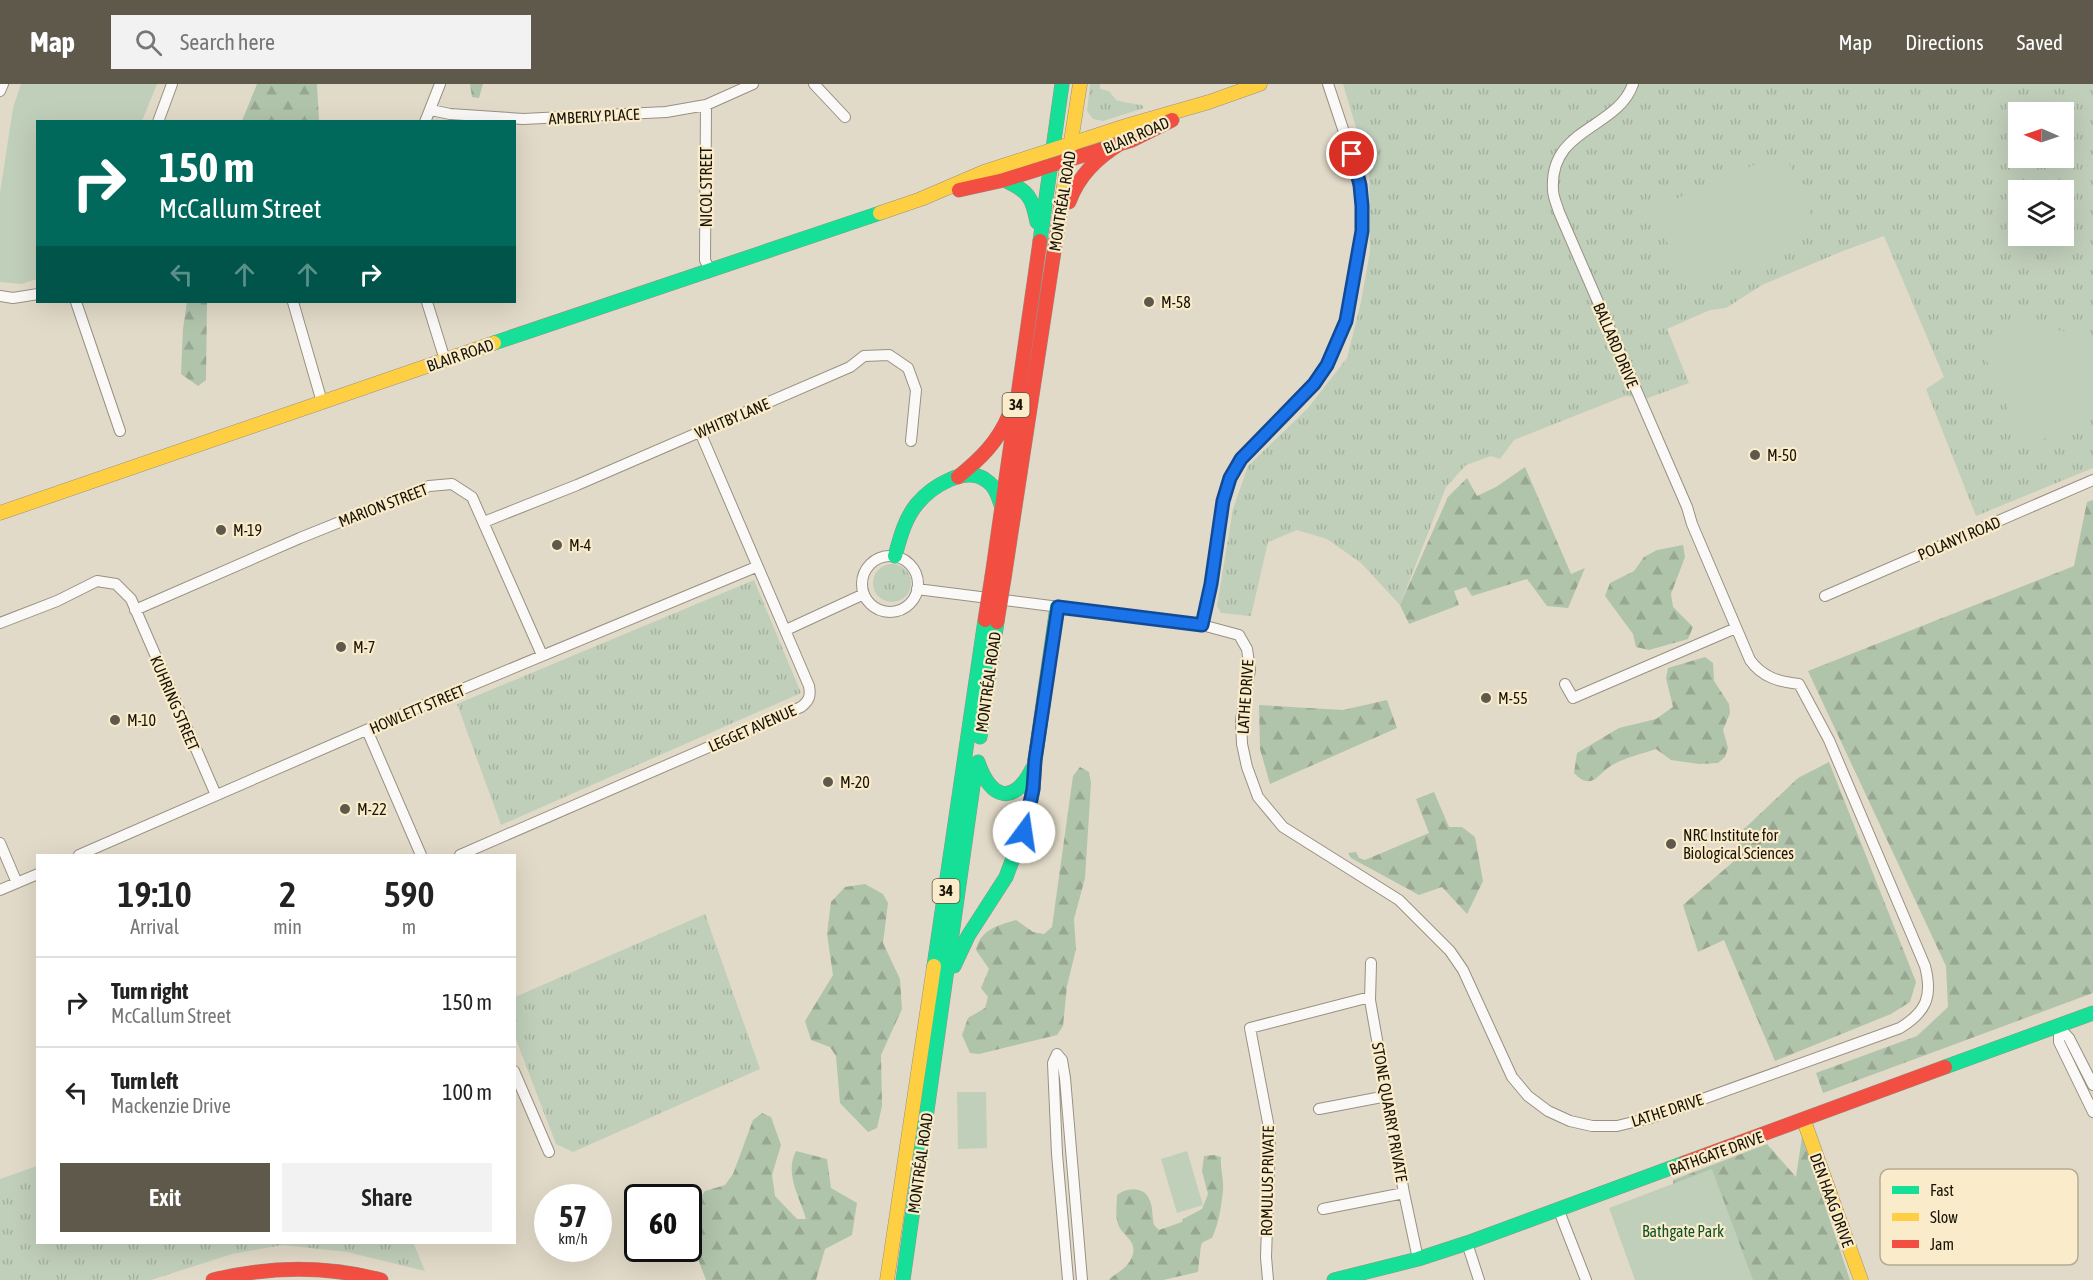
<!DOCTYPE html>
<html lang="en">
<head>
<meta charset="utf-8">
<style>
	body { margin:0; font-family:"Asap Condensed",sans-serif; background:#f2f2f2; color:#222; height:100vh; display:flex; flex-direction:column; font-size:22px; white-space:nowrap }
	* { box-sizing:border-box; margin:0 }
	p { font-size:20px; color:#767676 }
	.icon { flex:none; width:33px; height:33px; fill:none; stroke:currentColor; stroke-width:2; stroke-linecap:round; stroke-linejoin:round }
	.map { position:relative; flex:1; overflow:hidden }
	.panel { position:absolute; left:36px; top:770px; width:480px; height:390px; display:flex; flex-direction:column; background:#fff; border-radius:0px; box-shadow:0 6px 24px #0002 }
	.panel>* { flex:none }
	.hud { position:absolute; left:36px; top:36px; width:480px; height:183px; border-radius:0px; box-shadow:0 6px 24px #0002; background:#00695c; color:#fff; overflow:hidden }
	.needle { width:39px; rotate:272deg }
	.controls { position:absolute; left:2008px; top:18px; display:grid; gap:12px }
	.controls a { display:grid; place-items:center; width:66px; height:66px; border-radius:0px; background:#fff; box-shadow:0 6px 24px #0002; font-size:30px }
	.speed { position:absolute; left:534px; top:1100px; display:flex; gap:12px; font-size:30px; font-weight:700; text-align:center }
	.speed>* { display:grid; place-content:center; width:78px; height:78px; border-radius:50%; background:#fff; box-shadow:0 6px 24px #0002; line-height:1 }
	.speed small { font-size:15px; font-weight:400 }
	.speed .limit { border:3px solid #111; border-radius:9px; background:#fff; color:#111 }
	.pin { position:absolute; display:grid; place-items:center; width:51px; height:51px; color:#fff; margin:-26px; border:3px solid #fff; border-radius:50%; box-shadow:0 2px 6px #0007 }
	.me { position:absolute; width:66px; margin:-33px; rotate:14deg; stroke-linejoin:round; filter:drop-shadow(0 0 4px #0008) }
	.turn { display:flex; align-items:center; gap:21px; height:126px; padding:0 24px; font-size:27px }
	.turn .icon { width:78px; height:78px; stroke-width:2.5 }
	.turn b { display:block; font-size:42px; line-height:51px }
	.lanes { display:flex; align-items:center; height:57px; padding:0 24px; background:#0003; justify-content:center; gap:30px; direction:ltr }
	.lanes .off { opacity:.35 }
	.eta { display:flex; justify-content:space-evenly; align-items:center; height:102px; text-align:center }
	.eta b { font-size:36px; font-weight:600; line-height:42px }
	.button { display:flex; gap:12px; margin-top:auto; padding:12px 24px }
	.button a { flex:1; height:69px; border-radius:0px; background:#5f594b; color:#fff; font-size:24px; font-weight:600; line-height:69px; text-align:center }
	.button a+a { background:#f2f2f2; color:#222 }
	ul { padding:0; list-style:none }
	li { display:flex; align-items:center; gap:18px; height:90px; padding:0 24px; border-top:2px solid #e0e0e0 }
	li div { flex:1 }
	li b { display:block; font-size:22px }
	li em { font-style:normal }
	header { display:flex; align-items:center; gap:36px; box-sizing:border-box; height:84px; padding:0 30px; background:#5f594b; color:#fff }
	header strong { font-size:28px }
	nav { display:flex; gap:33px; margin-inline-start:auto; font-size:21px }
	.search { width:420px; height:54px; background:#f2f2f2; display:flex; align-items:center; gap:15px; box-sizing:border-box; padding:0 21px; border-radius:0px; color:#767676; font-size:22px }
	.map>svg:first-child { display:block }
	.grass { fill:url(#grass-tufts); fill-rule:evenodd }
	.forest { fill:url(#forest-firs) }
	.park { fill:#c0cfba }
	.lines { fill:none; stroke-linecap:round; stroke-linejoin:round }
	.street-casing { stroke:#979183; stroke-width:12 }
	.fast-casing { stroke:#979183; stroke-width:15 }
	.slow-casing { stroke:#979183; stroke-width:15 }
	.jam-casing { stroke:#979183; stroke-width:15 }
	.street { stroke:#fbf9f7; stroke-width:10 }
	.fast { stroke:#16e098; stroke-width:14 }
	.slow { stroke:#ffcf43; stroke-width:14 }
	.jam { stroke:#f24e42; stroke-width:14 }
	.jam-bridge-casing { stroke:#979183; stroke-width:15; stroke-linecap:butt }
	.jam-bridge { stroke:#f24e42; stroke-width:14 }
	.route-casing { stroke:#114b97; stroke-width:15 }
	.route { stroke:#1a73e8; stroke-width:10 }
	.poi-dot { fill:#5f594b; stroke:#faecca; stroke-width:2 }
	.labels { text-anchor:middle; stroke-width:4.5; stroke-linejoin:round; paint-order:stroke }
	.shield { fill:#faecca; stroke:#5c5542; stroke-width:1.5 }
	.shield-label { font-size:15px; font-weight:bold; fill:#191408 }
	.street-label { font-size:16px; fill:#191408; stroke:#faecca }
	.poi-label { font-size:16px; fill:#191408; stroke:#faecca; text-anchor:start }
	.park-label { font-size:16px; fill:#0e522c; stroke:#faecca }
	.key { fill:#faecca; stroke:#b6ab90; stroke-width:1.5 }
	.key-label { font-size:16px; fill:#191408 }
</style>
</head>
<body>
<header>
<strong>Map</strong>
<div class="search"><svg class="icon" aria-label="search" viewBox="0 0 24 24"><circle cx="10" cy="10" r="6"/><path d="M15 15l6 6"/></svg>Search here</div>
<nav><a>Map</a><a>Directions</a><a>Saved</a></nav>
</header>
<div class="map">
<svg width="2093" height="1196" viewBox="0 0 2093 1196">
	<defs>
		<pattern id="grass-tufts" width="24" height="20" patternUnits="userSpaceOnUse" patternTransform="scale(1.5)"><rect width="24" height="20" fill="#c0cfba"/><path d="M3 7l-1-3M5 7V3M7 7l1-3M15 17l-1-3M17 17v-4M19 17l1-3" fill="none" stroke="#a4b19e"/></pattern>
		<pattern id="forest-firs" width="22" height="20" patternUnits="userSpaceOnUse" patternTransform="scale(1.5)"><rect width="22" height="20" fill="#b0c3ab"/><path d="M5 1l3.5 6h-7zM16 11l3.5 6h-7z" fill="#97a792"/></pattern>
	</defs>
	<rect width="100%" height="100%" fill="#e2dac8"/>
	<!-- grass -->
	<path class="grass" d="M 1090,0 L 1100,0 L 1100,5 L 1109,7 L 1116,16 L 1123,18 L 1142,21 L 1144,24 L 1103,37 L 1093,35 L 1087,27 Z
		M 1343,0 L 2093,0 L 2093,384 L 1976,432 L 1926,305 L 1944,293 L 1884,152 L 1843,167 L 1762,201 L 1726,224 L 1710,226 L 1667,245 L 1689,299 L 1648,314 L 1625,312 L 1514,356 L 1500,375 L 1491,372 L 1466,381 L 1446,403 L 1400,521 L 1361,479 L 1327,455 L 1297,446 L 1268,458 L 1251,532 L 1221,529 L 1217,522 L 1233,425 L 1248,382 L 1308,324 L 1347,274 L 1361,218 L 1370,167 L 1369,87 ZM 2019,28 L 2064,28 L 2064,74 L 2019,74 ZM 2019,106 L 2064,106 L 2064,152 L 2019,152 Z
		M873 499a19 19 0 1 1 38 0a19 19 0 1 1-38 0Z
		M 754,496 L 801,609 L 501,741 L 457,620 Z
		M 705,830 L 760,985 L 573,1068 L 556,1060 L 515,953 L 515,913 Z
		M 37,1082 L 38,1158 L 413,1158 L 425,1187 L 347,1168 L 283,1161 L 232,1170 L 151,1196 L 0,1196 L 0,1095 Z"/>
	<!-- forest -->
	<path class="forest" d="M 257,0 L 317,0 L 319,37 L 242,37 Z
		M 470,0 L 483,0 L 479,14 L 472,13 Z
		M 187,218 L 207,218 L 206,296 L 198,302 L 181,290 L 183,245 Z
		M 1525,383 L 1571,490 L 1585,484 L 1568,524 L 1547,522 L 1527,495 L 1472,512 L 1466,503 L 1454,507 L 1459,521 L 1409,540 L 1400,521 L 1448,413 L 1467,394 L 1477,412 L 1496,403 Z
		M 2093,416 L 2093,909 L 1823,1009 L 1816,989 L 1917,952 L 1948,923 L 1946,882 L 1808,587 L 2074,482 L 2087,418 Z
		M 1683,461 L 1685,473 L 1671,510 L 1673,523 L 1693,543 L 1688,555 L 1649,566 L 1636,563 L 1633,550 L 1605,512 L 1610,499 L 1634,487 L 1644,473 L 1657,466 Z
		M 1705,573 L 1713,579 L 1714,597 L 1729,620 L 1730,629 L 1723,646 L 1728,664 L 1725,673 L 1718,679 L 1699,680 L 1671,676 L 1656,665 C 1642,670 1627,673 1614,680 C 1599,687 1593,709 1574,689 L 1577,669 L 1619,644 L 1656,635 L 1673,623 L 1666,594 L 1668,584 Z
		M 1387,616 L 1397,644 L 1270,700 L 1260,665 L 1259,621 L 1343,626 Z
		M 1829,678 L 1916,898 L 1910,918 L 1891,930 L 1775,977 L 1724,856 L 1698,868 L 1683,821 L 1733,778 L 1744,745 L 1798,694 Z
		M 1080,683 L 1089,688 L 1091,699 L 1085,794 L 1074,835 L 1076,865 L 1067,902 L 1063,942 L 1057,951 L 979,970 L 970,969 L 962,951 L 968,934 L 985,924 L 988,913 L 981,904 L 989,885 L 976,866 C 980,846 998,841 1016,836 L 1033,848 L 1044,850 L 1052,843 L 1073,692 Z
		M 1434,708 L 1449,743 L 1462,743 L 1475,753 L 1483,797 L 1467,830 L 1442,803 L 1419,811 L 1351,774 L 1348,769 L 1356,768 L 1359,774 L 1365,776 L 1429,749 L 1416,715 Z
		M 865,800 L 883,810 L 888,819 L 883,859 L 900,895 L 902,925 L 881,971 L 882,1022 L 877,1044 L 868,1048 L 840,1019 L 836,972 L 830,963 L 811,956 L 805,937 L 833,891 L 827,850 L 831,818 L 845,803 Z
		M 762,1029 L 771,1033 L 781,1061 L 772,1091 L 775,1112 L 797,1135 L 806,1135 C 800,1113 784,1090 796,1067 L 827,1075 L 831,1104 L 857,1119 L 852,1151 L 825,1165 L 816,1196 L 706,1196 L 692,1159 L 699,1116 L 705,1107 L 725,1101 L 733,1090 L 753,1036 Z
		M 1802,1053 L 1850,1196 L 1689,1196 L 1677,1153 L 1673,1096 L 1767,1060 L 1796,1093 Z
		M 1214,1071 L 1221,1073 C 1220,1084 1224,1096 1223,1107 C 1221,1123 1219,1139 1212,1154 L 1203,1158 L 1201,1161 L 1198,1188 L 1163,1196 L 1109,1196 C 1115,1189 1125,1186 1130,1177 C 1141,1157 1123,1154 1118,1140 C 1115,1132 1117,1119 1117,1111 C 1127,1103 1145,1102 1150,1117 C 1153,1124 1152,1134 1154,1141 L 1159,1146 L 1182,1138 L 1183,1135 L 1202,1125 L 1208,1110 L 1202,1087 L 1204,1072 Z"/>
	<!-- park -->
	<path class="park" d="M 21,0 L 157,0 L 142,37 L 38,38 L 37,195 L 22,200 L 0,198 L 0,109 L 13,24 Z
		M 1784,68 L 1819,149 L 1688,206 L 1653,125 Z
		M 2030,243 C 2051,245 2080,245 2093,265 L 2093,333 L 2025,363 L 1980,261 L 2002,249 Z
		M 986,1008 L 987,1064 L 958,1065 L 957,1008 Z
		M 1187,1067 L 1203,1121 L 1177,1129 L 1161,1075 Z
		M 1712,1085 L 1753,1196 L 1635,1196 L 1609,1124 Z"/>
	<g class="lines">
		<defs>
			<path id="street" d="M 814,0 L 845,33
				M 0,7 L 3,0
				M 706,21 L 705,176 L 709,185
				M 431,26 L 450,30 L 523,35 L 666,28 L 706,21 L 753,0
				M 158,38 L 172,0
				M 425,38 L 440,0
				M 0,212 L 13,214 L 38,210
				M 76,218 L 120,347
				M 293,218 L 322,318
				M 427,218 L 445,276
				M 484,438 L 577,401 L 850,283 L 864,272 L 889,271 L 908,284 L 916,306 L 911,357
				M862 500a28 28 0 1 1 56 0a28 28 0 1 1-56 0Z
				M 917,505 L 1202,541 L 1239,551 L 1247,565 L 1250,586 L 1241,636 L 1242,660 L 1247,683 L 1258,713 L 1283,743 L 1399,816 L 1450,867 L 1463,886 L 1512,993 L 1528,1012 L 1548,1027 L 1570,1037 L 1592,1042 L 1617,1042 L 1650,1034 L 1900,944 C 1926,928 1933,913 1925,882 L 1829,656 L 1799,600 C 1779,598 1762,593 1750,576 L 1692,440 L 1687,423 L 1559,128 C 1557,121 1553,113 1553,106 C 1549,43 1617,46 1633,0
				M 1825,512 L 2093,396
				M 135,526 L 300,454 L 429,402 L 452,400 L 472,413 L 542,571
				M 0,539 L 57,517 L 97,497 L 116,500 L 131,515 L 216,711
				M 1202,541 L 1211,500 L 1223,417 L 1229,394 L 1241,375 L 1314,300 L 1327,281 L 1346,237 L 1362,147 L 1362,122 L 1357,87 L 1328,0
				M 786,546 L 864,510
				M 1565,600 L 1573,614 L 1736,544
				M 367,646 L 421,771
				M 0,759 L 17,799
				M 79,771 L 412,626 L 756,483
				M 460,771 L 801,623 C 809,617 811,612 809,602 L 700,348
				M 0,806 L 38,790
				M 1371,879 L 1370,916 L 1404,1109 L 1418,1175
				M 2059,943 L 2059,958 L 2093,1028
				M 2059,943 L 2069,954 L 2093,1001
				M 514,987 L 549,1068
				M 1319,1025 L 1387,1012
				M 1323,1125 L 1404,1109
				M 1559,1127 L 1586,1196
				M 1467,1159 L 1479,1196
				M 1068,1196 L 1057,1070 L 1053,979 L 1057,970 L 1062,976 L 1065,994 L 1082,1196
				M 1268,1196 L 1266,1173 L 1270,1049 L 1250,944 L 1370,913"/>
			<path id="fast" d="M 1004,96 C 1028,107 1032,112 1037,138
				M 1040,157 L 1062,0
				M 494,259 L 880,129
				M 895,472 C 900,454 905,434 917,420 C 931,403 966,380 987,397 C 995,402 998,412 1001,421
				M 980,653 L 997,538
				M 978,678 C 990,714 1013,723 1032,685
				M 934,882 L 985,536
				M 954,882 L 968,852 L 1006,793 L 1027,737 L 1033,705 L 1035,676 L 1057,523
				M 1945,983 L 2093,929
				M 903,1196 L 976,681
				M 1334,1196 L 1418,1175 L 1467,1159 L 1684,1079"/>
			<path id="slow" d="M 1062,115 L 1080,0
				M 880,129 L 921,115 L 984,88 L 1129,41 L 1209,18 L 1260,0
				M 0,429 L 494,259
				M 1804,1037 L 1861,1196
				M 887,1196 L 934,882"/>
			<path id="jam" d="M 959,106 L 1004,96 L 1132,56 L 1172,36
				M 1069,118 C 1079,91 1097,74 1121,59
				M 958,393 C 980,375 998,358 1009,331
				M 992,492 L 1040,157
				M 1004,495 L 1062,115
				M 1684,1079 L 1945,983
				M 213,1196 C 270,1182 324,1181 381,1196"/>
		</defs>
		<!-- street casing -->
		<use href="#street" class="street-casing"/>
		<!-- fast casing -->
		<use href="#fast" class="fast-casing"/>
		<!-- slow casing -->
		<use href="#slow" class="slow-casing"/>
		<!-- jam casing -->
		<use href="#jam" class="jam-casing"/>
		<!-- street -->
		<use href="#street" class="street"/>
		<!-- fast -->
		<use href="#fast" class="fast"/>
		<!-- slow -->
		<use href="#slow" class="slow"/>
		<!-- jam -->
		<use href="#jam" class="jam"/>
		<defs>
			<path id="jam-bridge" d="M 985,536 L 992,492
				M 997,538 L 1004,495"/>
		</defs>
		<!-- jam-bridge casing -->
		<use href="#jam-bridge" class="jam-bridge-casing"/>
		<!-- jam-bridge -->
		<use href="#jam-bridge" class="jam-bridge"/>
	</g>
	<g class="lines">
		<defs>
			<path id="route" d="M 1024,748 L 1033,705 L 1035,676 L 1058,523 L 1202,541 L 1211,500 L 1223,417 L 1230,394 L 1241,375 L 1314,300 L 1327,281 L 1346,237 L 1362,147 L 1362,122 L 1360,101 L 1352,70"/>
		</defs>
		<!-- route casing -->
		<use href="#route" class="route-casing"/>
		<!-- route -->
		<use href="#route" class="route"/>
	</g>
	<!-- markers -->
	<g class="poi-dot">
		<circle cx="1149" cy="218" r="6"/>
		<circle cx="1755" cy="371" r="6"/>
		<circle cx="221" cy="446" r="6"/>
		<circle cx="557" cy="461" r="6"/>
		<circle cx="341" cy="563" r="6"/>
		<circle cx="1486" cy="614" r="6"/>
		<circle cx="115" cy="636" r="6"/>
		<circle cx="828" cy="698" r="6"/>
		<circle cx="345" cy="725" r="6"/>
		<circle cx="1671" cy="760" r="6"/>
	</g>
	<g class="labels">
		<!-- shield labels -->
		<g class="shield">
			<rect x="1002.5" y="309" width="27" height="24" rx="4.5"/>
			<rect x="932.5" y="795" width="27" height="24" rx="4.5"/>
		</g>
		<g class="shield-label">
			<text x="1016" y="326">34</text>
			<text x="946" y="812">34</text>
		</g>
		<!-- street labels -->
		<g class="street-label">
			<text transform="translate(594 32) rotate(-3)" y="6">AMBERLY PLACE</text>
			<text transform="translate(1136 51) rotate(-23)" y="6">BLAIR ROAD</text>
			<text transform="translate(706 103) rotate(-90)" y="6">NICOL STREET</text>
			<text transform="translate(1062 117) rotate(-81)" y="6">MONTRÉAL ROAD</text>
			<text transform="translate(1616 261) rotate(67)" y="6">BALLARD DRIVE</text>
			<text transform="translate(460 271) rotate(-19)" y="6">BLAIR ROAD</text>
			<text transform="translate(732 334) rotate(-23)" y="6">WHITBY LANE</text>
			<text transform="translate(383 421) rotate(-21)" y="6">MARION STREET</text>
			<text transform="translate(1959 454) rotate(-23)" y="6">POLANYI ROAD</text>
			<text transform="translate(988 598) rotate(-82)" y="6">MONTRÉAL ROAD</text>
			<text transform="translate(1245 613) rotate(-86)" y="6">LATHE DRIVE</text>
			<text transform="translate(175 619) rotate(67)" y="6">KUHRING STREET</text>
			<text transform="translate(417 625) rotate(-23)" y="6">HOWLETT STREET</text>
			<text transform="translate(752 644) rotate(-24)" y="6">LEGGET AVENUE</text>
			<text transform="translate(1667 1026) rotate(-18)" y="6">LATHE DRIVE</text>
			<text transform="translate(1390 1028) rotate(80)" y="6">STONE QUARRY PRIVATE</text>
			<text transform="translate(1716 1069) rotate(-20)" y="6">BATHGATE DRIVE</text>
			<text transform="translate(920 1079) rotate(-82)" y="6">MONTRÉAL ROAD</text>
			<text transform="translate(1267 1097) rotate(-89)" y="6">ROMULUS PRIVATE</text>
			<text transform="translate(1832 1116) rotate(70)" y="6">DEN HAAG DRIVE</text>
		</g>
		<!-- poi labels -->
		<g class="poi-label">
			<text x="1161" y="224">M-58</text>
			<text x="1767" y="377">M-50</text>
			<text x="233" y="452">M-19</text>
			<text x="569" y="467">M-4</text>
			<text x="353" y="569">M-7</text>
			<text x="1498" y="620">M-55</text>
			<text x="127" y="642">M-10</text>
			<text x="840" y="704">M-20</text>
			<text x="357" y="731">M-22</text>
			<text x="1683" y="757">NRC Institute for<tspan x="1683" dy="18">Biological Sciences</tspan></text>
		</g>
		<!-- park labels -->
		<g class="park-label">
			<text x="1683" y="1153">Bathgate Park</text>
		</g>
	</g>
	<!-- legend -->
	<rect x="1880" y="1085" width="198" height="96" rx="9" class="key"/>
	<rect x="1892" y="1102" width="27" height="8" fill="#16e098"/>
	<rect x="1892" y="1129" width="27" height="8" fill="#ffcf43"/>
	<rect x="1892" y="1156" width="27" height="8" fill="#f24e42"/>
	<g class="key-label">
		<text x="1930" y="1112">Fast</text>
		<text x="1930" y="1139">Slow</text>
		<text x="1930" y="1166">Jam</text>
	</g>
</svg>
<div class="controls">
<a><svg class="needle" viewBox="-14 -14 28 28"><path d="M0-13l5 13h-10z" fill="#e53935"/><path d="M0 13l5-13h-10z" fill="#767676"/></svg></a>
<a><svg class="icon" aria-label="layers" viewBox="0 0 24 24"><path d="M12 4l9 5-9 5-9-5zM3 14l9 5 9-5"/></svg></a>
</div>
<div class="speed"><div>57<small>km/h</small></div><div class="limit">60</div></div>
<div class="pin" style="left:1352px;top:70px;background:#d93025"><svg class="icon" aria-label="arrive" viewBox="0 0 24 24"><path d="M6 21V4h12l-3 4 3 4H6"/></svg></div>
<svg class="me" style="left:1024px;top:748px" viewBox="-20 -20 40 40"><circle r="19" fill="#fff"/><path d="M0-13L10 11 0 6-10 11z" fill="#1a73e8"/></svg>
<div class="hud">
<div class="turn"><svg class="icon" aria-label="right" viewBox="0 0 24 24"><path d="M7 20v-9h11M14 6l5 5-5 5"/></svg><div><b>150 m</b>McCallum Street</div></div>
<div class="lanes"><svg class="icon off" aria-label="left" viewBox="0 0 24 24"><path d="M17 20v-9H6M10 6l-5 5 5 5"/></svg><svg class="icon off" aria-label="ahead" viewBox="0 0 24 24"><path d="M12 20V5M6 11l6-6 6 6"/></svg><svg class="icon off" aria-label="ahead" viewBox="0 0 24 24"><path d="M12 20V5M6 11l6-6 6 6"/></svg><svg class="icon" aria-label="right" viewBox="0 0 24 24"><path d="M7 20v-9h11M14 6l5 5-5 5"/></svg></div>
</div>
<section class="panel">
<div class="eta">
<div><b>19:10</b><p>Arrival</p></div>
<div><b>2</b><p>min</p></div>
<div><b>590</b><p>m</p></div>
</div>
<ul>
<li><svg class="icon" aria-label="right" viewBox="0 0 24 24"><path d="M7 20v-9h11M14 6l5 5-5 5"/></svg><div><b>Turn right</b><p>McCallum Street</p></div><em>150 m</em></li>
<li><svg class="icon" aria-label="left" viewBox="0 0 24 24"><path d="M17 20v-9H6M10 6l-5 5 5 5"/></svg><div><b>Turn left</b><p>Mackenzie Drive</p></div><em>100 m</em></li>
</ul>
<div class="button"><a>Exit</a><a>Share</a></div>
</section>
</div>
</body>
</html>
